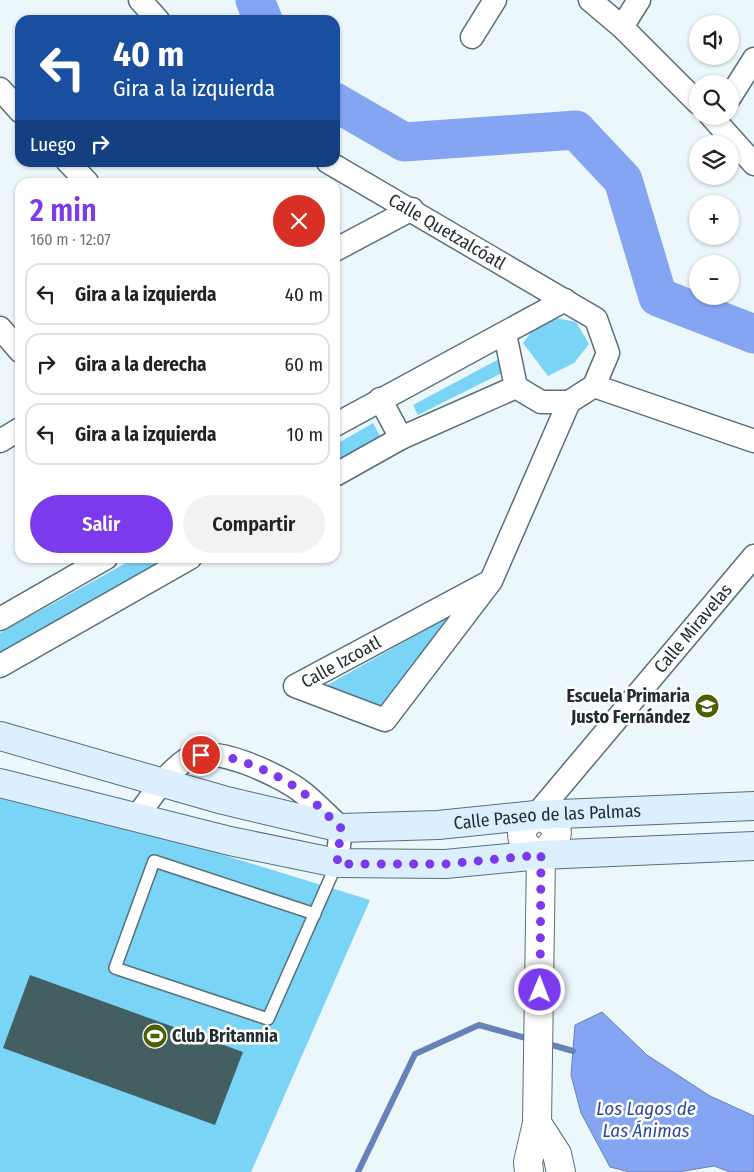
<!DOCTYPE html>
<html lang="es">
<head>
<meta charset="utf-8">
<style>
	body { margin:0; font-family:"Fira Sans Condensed",sans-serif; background:#f2f2f2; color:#222; height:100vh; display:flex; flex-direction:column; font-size:19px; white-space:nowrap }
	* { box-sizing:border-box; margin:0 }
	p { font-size:16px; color:#767676 }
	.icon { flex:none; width:28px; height:28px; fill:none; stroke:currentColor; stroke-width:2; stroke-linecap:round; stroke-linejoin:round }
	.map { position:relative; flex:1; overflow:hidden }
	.details { position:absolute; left:15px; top:178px; width:325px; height:385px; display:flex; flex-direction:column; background:#fff; border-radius:15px; box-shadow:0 1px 4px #0004 }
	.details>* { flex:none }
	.banner { position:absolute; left:15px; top:15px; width:325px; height:152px; border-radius:15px; box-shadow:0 1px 4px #0004; background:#1a4fa0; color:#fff; overflow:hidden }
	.buttons { position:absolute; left:689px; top:15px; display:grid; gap:10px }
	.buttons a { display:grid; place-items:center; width:50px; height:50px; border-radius:50%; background:#fff; box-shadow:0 1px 4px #0004; font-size:25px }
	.pin { position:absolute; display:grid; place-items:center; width:42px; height:42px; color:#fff; margin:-21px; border:2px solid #fff; border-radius:50%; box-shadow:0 1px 5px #0007 }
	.me { position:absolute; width:55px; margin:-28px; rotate:1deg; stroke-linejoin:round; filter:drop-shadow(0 0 4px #0008) }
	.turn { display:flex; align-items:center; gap:18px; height:105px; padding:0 15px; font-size:22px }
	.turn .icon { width:65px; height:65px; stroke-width:2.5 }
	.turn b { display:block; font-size:35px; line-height:42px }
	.then { display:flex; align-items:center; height:48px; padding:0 15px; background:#0003; gap:10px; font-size:19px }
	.round { display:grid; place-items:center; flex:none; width:52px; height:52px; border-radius:26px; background:#f2f2f2 }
	.summary { display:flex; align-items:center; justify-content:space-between; height:85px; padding:0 15px }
	h1 { font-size:30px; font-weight:600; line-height:38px; color:#7c3aed }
	.cta { display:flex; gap:10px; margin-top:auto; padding:10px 15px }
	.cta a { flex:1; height:58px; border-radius:30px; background:#7c3aed; color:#fff; font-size:20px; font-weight:600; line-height:58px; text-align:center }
	.cta a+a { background:#f2f2f2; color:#222 }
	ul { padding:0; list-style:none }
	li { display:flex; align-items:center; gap:15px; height:62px; margin:0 10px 8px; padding:0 5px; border:2px solid #e0e0e0; border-radius:15px }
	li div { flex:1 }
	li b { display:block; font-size:19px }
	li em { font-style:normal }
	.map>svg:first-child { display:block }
	.green { fill:#7ad4f6 }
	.water { fill:#85a5f3; stroke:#6781b9 }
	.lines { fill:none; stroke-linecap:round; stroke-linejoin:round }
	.stream { stroke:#6781b9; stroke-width:6 }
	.river { stroke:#85a5f3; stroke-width:39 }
	.building { fill:#435f62 }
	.service-casing { stroke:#57707a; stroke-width:14 }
	.minor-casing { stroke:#57707a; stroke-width:25 }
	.tertiary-casing { stroke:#57707a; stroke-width:30 }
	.secondary-casing { stroke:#57707a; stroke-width:30 }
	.service { stroke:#fff; stroke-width:11 }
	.minor { stroke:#fff; stroke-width:22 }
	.tertiary { stroke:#fff; stroke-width:28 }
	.secondary { stroke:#dcefff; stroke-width:28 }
	.route { stroke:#7c3aed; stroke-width:9; stroke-dasharray:0 16.2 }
	.labels { text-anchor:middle; stroke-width:5; stroke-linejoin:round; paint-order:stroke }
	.street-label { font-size:18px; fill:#222d31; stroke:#fff }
	.poi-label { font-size:18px; font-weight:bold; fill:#222d31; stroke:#fff; text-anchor:end }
	.water-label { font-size:19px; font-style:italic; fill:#2b48a2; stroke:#fff }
</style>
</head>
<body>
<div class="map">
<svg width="754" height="1172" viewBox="0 0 754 1172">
	<rect width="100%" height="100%" fill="#ecf7fc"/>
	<!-- green -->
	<path class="green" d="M 556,318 L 576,322 L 589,344 L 574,363 L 548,376 L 523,343 L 537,324 Z
		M 499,359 L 504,372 L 418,415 L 413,405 Z
		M 373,423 L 381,438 L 335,464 L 335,445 Z
		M 135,558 L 168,558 L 0,652 L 0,633 Z
		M 454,614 L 378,711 L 322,688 Z
		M 0,786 L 370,900 L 251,1172 L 0,1172 Z"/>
	<!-- water -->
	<path class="water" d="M 602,1012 L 647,1055 L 710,1096 L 754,1116 L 754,1172 L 730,1172 L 714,1166 L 678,1172 L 630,1172 L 610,1167 L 581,1113 L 571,1075 L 575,1025 Z"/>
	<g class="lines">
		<!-- stream -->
		<path class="stream" d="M 545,1043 L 573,1051
			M 358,1172 L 415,1054 L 479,1025 L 533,1040"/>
		<!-- river -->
		<path class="river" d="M 255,0 L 263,20
			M 335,102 L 404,142 L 576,130 L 623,180 L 658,297 L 754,334"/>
	</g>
	<!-- building -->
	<path class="building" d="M 30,975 L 243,1052 L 215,1125 L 3,1048 Z"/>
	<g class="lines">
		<defs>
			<path id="service" d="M 315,914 L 154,861 L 115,968 L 268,1019 L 337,863"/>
			<g id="minor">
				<path d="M 140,0 L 158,20"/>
				<path d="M 590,0 L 622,27 L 698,103"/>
				<path d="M 622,27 L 639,0"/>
				<path d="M 472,37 L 495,0"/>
				<path d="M 0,89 L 20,111"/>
				<path d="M 730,97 L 754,59"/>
				<path d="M 711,116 L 754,164"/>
				<path d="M 68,162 L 87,182"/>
				<path id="s1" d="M 328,162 L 596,319 L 608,353 L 594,386 L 569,402 L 541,402 L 516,387 L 505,334"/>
				<path d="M 335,250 L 412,209"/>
				<path d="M 0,328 L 20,351"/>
				<path d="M 594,386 L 754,441"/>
				<path d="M 380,399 L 401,438"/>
				<path d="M 335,425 L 565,300"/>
				<path d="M 0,441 L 20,429"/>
				<path d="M 335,475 L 401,438 L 516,387"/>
				<path d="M 491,581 L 295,686 L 385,720 L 491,581 L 569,402"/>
				<path d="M 0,619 L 106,558"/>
				<path d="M 0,666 L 190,558"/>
				<path id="s2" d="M 536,815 L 754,556"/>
				<path d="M 136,818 C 150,799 168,770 189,758 C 214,743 281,776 302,792 C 316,803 328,816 341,828 L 337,863"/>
			</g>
			<path id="tertiary" d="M 536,815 C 564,825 562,837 541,855 C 526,849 521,844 522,828 Z
				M 537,1123 L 557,1154 L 561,1172
				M 529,1172 L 528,1162 L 537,1123 L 541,855"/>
			<g id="secondary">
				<path id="s3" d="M 0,736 L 223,800 L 341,828 L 438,825 L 536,815 L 754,806"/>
				<path d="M 0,783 L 230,841 L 337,863 L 445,864 L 541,855 L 754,846"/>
			</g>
		</defs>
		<!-- service casing -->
		<use href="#service" class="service-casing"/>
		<!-- minor casing -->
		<use href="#minor" class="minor-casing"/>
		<!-- tertiary casing -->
		<use href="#tertiary" class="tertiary-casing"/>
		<!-- secondary casing -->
		<use href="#secondary" class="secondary-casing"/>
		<!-- service -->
		<use href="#service" class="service"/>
		<!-- minor -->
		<use href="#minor" class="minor"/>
		<!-- tertiary -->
		<use href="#tertiary" class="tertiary"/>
		<!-- secondary -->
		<use href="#secondary" class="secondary"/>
	</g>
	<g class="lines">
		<!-- route -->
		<path class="route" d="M 201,755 C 228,751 280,775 301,791 C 315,802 328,816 341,828 L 337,864 L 445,864 L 541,855 L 540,990"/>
	</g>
	<!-- icons -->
	<defs>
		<symbol id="school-disc" viewBox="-11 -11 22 22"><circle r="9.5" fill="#4e5f01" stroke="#fff"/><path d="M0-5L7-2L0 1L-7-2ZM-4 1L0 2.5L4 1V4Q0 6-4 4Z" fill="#fff"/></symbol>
		<symbol id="stadium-disc" viewBox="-11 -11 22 22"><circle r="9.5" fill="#4e5f01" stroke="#fff"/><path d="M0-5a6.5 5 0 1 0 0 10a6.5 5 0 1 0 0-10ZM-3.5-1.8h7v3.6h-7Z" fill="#fff"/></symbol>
	</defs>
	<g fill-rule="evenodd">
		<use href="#school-disc" x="693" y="692" width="28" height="28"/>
		<use href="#stadium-disc" x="141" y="1022" width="28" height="28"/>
	</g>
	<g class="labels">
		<!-- street labels -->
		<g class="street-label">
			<text dy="6" stroke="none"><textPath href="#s1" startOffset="138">Calle Quetzalcóatl</textPath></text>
			<text dy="6" stroke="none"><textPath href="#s2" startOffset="244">Calle Miravelas</textPath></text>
			<text transform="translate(341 662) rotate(-29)" y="6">Calle Izcoatl</text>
			<text dy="6" stroke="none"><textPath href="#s3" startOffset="560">Calle Paseo de las Palmas</textPath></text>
		</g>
		<!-- poi labels -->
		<g class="poi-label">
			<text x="690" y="702">Escuela Primaria<tspan x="690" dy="21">Justo Fernández</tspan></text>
			<text x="172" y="1042" text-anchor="start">Club Britannia</text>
		</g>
		<!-- water labels -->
		<g class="water-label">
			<text x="646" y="1115">Los Lagos de<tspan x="646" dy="22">Las Ánimas</tspan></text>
		</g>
	</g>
</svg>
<div class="buttons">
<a><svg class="icon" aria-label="sound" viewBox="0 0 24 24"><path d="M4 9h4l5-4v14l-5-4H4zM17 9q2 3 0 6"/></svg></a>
<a><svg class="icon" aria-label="search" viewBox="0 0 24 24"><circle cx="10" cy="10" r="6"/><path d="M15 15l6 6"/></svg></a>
<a><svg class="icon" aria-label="layers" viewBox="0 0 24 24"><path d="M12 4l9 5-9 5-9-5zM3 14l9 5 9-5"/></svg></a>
<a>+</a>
<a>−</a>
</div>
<div class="pin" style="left:201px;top:755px;background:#d93025"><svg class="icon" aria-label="arrive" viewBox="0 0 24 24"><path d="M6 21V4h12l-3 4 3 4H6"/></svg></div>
<svg class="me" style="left:540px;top:990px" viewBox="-20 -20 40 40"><circle r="17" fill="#7c3aed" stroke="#fff" stroke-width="3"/><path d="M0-11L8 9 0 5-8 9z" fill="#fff"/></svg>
<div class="banner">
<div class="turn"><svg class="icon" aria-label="left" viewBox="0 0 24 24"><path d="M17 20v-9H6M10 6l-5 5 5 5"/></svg><div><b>40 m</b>Gira a la izquierda</div></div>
<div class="then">Luego<svg class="icon" aria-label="right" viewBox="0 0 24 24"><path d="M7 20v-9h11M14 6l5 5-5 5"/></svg></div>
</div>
<section class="details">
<div class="summary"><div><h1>2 min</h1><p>160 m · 12:07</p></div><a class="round" style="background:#d93025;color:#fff"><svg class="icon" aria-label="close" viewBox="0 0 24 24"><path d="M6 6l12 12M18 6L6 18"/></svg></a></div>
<ul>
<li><svg class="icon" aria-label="left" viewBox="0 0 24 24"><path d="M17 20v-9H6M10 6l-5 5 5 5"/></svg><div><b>Gira a la izquierda</b></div><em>40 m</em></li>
<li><svg class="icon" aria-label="right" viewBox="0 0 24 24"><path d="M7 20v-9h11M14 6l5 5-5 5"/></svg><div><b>Gira a la derecha</b></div><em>60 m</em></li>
<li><svg class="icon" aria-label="left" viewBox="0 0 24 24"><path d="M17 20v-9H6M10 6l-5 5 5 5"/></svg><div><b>Gira a la izquierda</b></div><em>10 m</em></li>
</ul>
<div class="cta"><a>Salir</a><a>Compartir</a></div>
</section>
</div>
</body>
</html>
